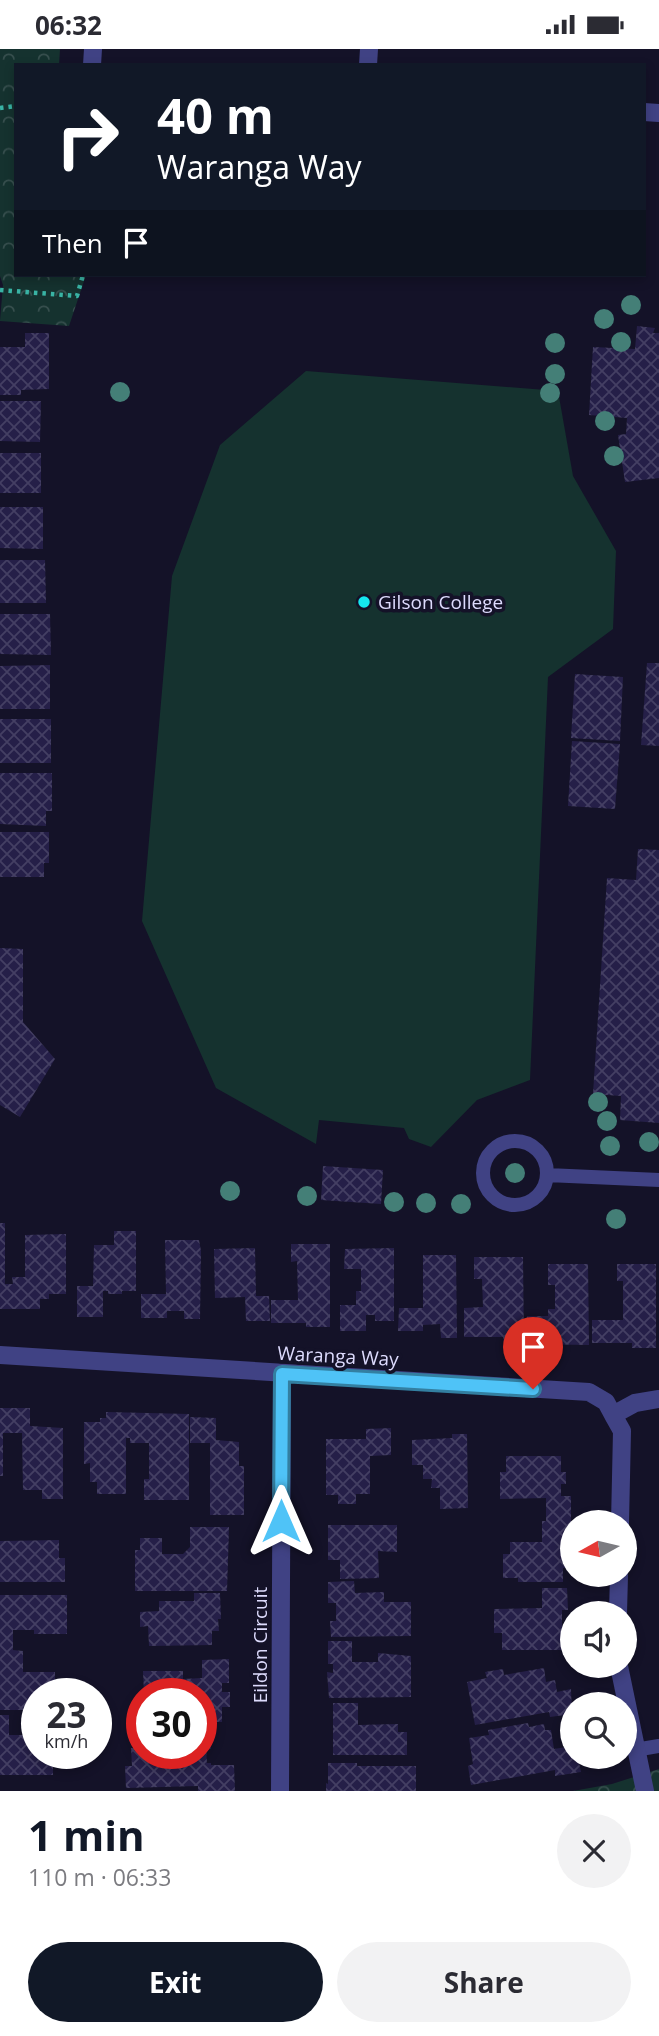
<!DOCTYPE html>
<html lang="en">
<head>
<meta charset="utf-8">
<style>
	body { margin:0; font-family:"Open Sans",sans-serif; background:#f2f2f3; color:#2b2b33; height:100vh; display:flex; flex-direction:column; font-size:26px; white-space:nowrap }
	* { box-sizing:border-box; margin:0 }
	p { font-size:23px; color:#7c7c81 }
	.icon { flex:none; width:38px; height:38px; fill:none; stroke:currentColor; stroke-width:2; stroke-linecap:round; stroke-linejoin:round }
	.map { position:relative; height:1742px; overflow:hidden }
	.details { display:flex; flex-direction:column; background:#fff; flex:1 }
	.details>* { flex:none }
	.banner { position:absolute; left:14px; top:14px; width:632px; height:214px; border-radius:0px; box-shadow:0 4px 10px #0003; background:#111827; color:#fff; overflow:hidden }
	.needle { width:46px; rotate:262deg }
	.buttons { position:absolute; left:560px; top:1461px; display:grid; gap:14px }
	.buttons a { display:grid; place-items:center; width:77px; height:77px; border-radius:50%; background:#fff; box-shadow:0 4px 10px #0003; font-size:35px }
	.speed { position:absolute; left:21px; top:1629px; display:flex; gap:14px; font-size:35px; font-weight:700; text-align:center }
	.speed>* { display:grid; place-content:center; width:91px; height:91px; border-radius:50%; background:#fff; box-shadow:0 4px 10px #0003; line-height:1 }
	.speed small { font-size:18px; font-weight:400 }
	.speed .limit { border:10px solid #d22; background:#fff; color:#111 }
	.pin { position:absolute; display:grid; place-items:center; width:60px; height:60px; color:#fff; margin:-72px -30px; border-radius:50% 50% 50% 0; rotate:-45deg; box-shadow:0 0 7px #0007 }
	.pin .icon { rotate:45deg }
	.me { position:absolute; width:77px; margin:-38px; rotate:0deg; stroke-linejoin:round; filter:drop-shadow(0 0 5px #0008) }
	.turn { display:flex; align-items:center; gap:24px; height:147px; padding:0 28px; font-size:32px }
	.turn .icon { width:91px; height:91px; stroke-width:2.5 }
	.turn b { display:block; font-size:49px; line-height:60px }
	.then { display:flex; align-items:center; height:66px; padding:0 28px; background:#0003; gap:14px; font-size:26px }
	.round { display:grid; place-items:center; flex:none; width:74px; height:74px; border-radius:37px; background:#f2f2f3 }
	.overview { display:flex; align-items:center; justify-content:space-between; height:119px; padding:0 28px }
	h1 { font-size:42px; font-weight:700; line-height:52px; color:#111827 }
	.cta { display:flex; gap:14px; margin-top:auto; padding:14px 28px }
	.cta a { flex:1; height:80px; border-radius:42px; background:#111827; color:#fff; font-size:28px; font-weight:700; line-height:80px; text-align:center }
	.cta a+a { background:#f2f2f3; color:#2b2b33 }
	.status { display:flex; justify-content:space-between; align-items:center; height:49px; padding:0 35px; background:#fff; direction:ltr }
	.status svg { height:19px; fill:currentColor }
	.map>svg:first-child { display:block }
	.green { fill:#15322f }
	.park { fill:url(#park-crowns) }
	.building { fill:url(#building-cross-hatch) }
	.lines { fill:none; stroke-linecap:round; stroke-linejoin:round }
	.path { stroke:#39b3a4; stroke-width:4.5; stroke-dasharray:3.5 5; stroke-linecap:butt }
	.service { stroke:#404284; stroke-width:14 }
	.minor { stroke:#404284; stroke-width:18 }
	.tree { fill:#447f77 }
	.route-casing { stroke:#337fa1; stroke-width:18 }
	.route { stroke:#4fc3f7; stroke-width:12 }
	.poi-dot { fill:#15e7ef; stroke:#141228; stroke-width:2.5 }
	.labels { text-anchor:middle; stroke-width:7; stroke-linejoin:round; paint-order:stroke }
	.poi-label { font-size:19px; fill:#dddbfd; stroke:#141228; text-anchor:start }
	.street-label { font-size:19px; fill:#dddbfd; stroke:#141228 }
</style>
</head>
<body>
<div class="status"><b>06:32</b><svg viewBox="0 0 49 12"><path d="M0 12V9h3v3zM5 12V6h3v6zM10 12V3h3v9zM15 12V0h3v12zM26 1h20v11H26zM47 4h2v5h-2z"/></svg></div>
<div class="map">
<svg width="659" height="1742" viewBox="0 0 659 1742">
	<defs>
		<pattern id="park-crowns" width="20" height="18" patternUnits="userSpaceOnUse" patternTransform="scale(1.75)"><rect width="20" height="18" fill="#15322f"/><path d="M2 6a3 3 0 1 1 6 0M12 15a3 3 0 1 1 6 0" fill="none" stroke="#374f4e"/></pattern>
		<pattern id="building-cross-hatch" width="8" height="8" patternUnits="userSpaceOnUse" patternTransform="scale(1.75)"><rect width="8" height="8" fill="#251f48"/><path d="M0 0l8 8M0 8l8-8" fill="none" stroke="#443f63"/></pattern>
	</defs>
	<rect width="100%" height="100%" fill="#141228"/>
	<!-- green -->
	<path class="green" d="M 306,322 L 558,342 L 573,427 L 616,502 L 613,580 L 548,628 L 530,1031 L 477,1051 L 431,1098 L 409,1090 L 404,1079 L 319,1071 L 316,1095 L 216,1039 L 142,872 L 172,527 L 220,396 Z"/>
	<!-- park -->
	<path class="park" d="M 0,0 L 60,0 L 59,16 L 16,16 L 16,226 L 86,226 L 69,277 L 0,272 L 3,236 L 0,227 Z
		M 659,1720 L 659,1742 L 573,1742 L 612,1735 Z"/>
	<!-- building -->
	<path class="building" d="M 637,277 L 655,279 L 653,284 L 659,284 L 659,429 L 625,433 L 618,386 L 626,385 L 627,369 L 589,366 L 593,298 L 635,300 Z
		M 25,284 L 49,284 L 49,340 L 21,341 L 21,346 L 0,346 L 0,298 L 25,298 Z
		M 0,352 L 41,352 L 40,393 L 0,392 Z
		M 0,404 L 41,404 L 41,444 L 0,444 Z
		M 0,458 L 43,458 L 43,500 L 0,499 Z
		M 0,511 L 45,511 L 46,554 L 0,554 Z
		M 0,565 L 50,565 L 51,606 L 0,605 Z
		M 647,614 L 659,614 L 659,697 L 641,696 Z
		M 50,616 L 50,660 L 0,660 L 0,617 Z
		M 575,625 L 623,628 L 620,692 L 571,689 Z
		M 0,670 L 51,670 L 51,714 L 0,714 Z
		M 572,692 L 620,695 L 615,760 L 568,757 Z
		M 0,724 L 52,724 L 52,762 L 46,762 L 46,777 L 0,775 Z
		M 0,783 L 49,783 L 49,814 L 44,814 L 44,828 L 0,828 Z
		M 638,800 L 659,801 L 659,1074 L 620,1071 L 621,1047 L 593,1045 L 607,829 L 636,831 Z
		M 0,899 L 23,900 L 23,973 L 55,1010 L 20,1068 L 0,1056 Z
		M 323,1117 L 383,1121 L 381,1155 L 321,1151 Z
		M 0,1174 L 5,1174 L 5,1235 L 13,1235 L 12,1228 L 25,1228 L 25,1186 L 66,1185 L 66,1245 L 49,1245 L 49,1250 L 40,1250 L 40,1260 L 0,1260 Z
		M 114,1182 L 136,1182 L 136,1242 L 122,1242 L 122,1245 L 108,1245 L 108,1242 L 103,1242 L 103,1268 L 77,1268 L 77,1237 L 93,1237 L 94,1196 L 114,1196 Z
		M 165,1191 L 199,1191 L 201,1202 L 200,1270 L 184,1270 L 184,1262 L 167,1262 L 167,1269 L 141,1269 L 141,1245 L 166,1245 Z
		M 291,1195 L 330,1195 L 330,1278 L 306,1278 L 306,1274 L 271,1274 L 271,1251 L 298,1251 L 297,1212 L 291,1213 Z
		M 255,1199 L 256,1247 L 269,1247 L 270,1272 L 246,1272 L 245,1248 L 215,1249 L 214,1200 Z
		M 394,1199 L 394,1272 L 375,1272 L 375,1266 L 366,1266 L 366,1282 L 340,1282 L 340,1256 L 356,1256 L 356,1242 L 361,1242 L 361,1220 L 344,1220 L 345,1200 Z
		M 423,1206 L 456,1206 L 457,1289 L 441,1289 L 440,1275 L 423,1276 L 423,1282 L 398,1282 L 399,1259 L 423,1259 Z
		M 474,1208 L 523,1208 L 524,1295 L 504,1295 L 503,1288 L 464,1288 L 464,1259 L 483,1258 L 482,1230 L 474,1230 Z
		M 548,1215 L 588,1215 L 589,1296 L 527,1295 L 527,1267 L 548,1267 L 548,1260 L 555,1260 L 555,1236 L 548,1236 Z
		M 617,1215 L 656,1215 L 656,1299 L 632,1299 L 632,1294 L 592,1294 L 592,1271 L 623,1271 L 623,1232 L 617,1232 Z
		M 0,1359 L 30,1359 L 30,1377 L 63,1379 L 63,1450 L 42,1450 L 42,1441 L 23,1441 L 22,1384 L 3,1384 L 3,1427 L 0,1427 Z
		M 106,1363 L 189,1365 L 189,1451 L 144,1451 L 144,1430 L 149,1430 L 149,1394 L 130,1394 L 130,1389 L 126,1389 L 126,1445 L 97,1445 L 97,1433 L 90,1433 L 90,1414 L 84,1415 L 84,1373 L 100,1373 L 100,1369 L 106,1369 Z
		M 190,1368 L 216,1369 L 216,1391 L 239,1393 L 239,1417 L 244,1417 L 244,1466 L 210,1466 L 210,1394 L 190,1394 Z
		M 391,1379 L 391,1406 L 370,1407 L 370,1445 L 356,1445 L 356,1455 L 338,1455 L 338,1446 L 326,1446 L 326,1390 L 366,1390 L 366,1380 Z
		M 452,1385 L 467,1385 L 468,1459 L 440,1460 L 440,1439 L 431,1439 L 432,1430 L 423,1430 L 423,1416 L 412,1416 L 412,1391 L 452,1389 Z
		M 506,1407 L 561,1407 L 561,1423 L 566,1423 L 566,1435 L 561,1435 L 561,1447 L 571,1447 L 571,1494 L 563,1493 L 563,1505 L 569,1505 L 569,1519 L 563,1519 L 563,1533 L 518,1533 L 518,1529 L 503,1529 L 503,1505 L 510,1505 L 510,1493 L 542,1493 L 542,1472 L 546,1472 L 546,1449 L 500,1450 L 500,1423 L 506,1423 Z
		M 328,1476 L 397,1476 L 397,1503 L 378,1502 L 379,1529 L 340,1530 L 340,1511 L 328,1511 Z
		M 190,1478 L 229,1478 L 227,1542 L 135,1542 L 135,1501 L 140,1501 L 140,1489 L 162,1489 L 162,1505 L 183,1505 L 190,1498 Z
		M 59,1491 L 59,1509 L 65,1509 L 65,1533 L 0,1533 L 0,1492 Z
		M 354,1532 L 355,1544 L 384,1543 L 384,1553 L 411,1553 L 411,1587 L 331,1588 L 330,1572 L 336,1572 L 336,1554 L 328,1554 L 328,1533 Z
		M 542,1539 L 567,1539 L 568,1561 L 562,1561 L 562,1601 L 502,1601 L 502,1584 L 494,1584 L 494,1560 L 542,1559 Z
		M 194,1544 L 220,1544 L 221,1570 L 218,1570 L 219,1582 L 212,1582 L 212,1596 L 149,1597 L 148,1577 L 140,1578 L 140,1563 L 159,1562 L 159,1552 L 194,1552 Z
		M 0,1546 L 67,1546 L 67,1585 L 34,1585 L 34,1581 L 13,1581 L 13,1601 L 23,1602 L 23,1623 L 55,1623 L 55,1645 L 37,1645 L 37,1661 L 0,1661 Z
		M 328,1592 L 352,1592 L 352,1613 L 378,1613 L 378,1604 L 411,1607 L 411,1648 L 329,1649 L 327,1623 L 333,1624 L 333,1615 L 328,1615 Z
		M 229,1610 L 229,1634 L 222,1634 L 222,1643 L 230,1643 L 230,1658 L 222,1658 L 222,1673 L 201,1673 L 201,1645 L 144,1645 L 143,1622 L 183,1622 L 183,1630 L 202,1629 L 202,1611 Z
		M 544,1619 L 546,1633 L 555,1631 L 557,1643 L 571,1640 L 572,1665 L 550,1668 L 549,1663 L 475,1676 L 467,1633 L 487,1629 L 485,1623 L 503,1620 L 504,1626 Z
		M 333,1654 L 358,1654 L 358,1676 L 398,1675 L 398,1683 L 407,1683 L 407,1706 L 333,1706 Z
		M 0,1666 L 9,1666 L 9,1686 L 37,1686 L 37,1704 L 53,1704 L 53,1726 L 0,1726 Z
		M 528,1674 L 529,1678 L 544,1675 L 545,1681 L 551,1681 L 554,1700 L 572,1697 L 572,1708 L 578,1708 L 581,1723 L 555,1727 L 555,1721 L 471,1736 L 468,1717 L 473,1715 L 469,1689 L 489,1686 L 488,1681 Z
		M 211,1680 L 211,1700 L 206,1700 L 207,1714 L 211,1714 L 211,1716 L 234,1716 L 235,1742 L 198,1742 L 198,1737 L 126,1739 L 125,1717 L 132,1717 L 131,1699 L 142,1699 L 142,1704 L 201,1704 L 201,1681 Z
		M 328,1714 L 357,1714 L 357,1717 L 416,1717 L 416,1742 L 326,1742 L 326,1734 L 328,1735 Z"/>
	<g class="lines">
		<!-- path -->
		<path class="path" d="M 0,59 L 16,57
			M 0,241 L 77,247 L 83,226"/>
		<!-- service -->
		<path class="service" d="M483 1124a32 32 0 1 1 64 0a32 32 0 1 1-64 0Z
			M 547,1126 L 659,1131
			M 635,1701 L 659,1697"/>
		<!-- minor -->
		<path class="minor" d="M 92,16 L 93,0
			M 368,16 L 369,0
			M 644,63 L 659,64
			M 0,1306 L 589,1343 L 606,1353 L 613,1366 L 635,1354 L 659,1350
			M 613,1366 L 622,1382 L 620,1474
			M 618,1564 L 619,1526
			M 619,1617 L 645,1742
			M 280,1742 L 282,1325"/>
	</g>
	<!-- trees -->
	<g class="tree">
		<circle cx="631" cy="256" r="10"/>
		<circle cx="604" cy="270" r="10"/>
		<circle cx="621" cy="293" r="10"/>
		<circle cx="555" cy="294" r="10"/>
		<circle cx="555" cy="325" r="10"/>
		<circle cx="120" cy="343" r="10"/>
		<circle cx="550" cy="344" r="10"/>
		<circle cx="605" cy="372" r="10"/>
		<circle cx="614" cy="407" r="10"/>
		<circle cx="598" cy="1053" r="10"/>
		<circle cx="607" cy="1072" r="10"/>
		<circle cx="649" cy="1093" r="10"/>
		<circle cx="610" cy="1097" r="10"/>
		<circle cx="515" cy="1124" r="10"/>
		<circle cx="230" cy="1142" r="10"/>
		<circle cx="307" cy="1147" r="10"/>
		<circle cx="394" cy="1153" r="10"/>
		<circle cx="426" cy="1154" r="10"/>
		<circle cx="461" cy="1155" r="10"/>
		<circle cx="616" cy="1170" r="10"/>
	</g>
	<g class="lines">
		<defs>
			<path id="route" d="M 281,1472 L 282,1325 L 533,1340"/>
		</defs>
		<!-- route casing -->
		<use href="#route" class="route-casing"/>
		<!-- route -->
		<use href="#route" class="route"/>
	</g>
	<!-- markers -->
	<circle class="poi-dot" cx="364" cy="553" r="7"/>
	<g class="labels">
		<!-- poi labels -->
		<g class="poi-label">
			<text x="378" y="560">Gilson College</text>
		</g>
		<!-- street labels -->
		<g class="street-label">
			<text transform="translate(338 1307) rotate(3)" y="7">Waranga Way</text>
			<text transform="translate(260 1596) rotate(-90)" y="7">Eildon Circuit</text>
		</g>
	</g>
</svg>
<div class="buttons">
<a><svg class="needle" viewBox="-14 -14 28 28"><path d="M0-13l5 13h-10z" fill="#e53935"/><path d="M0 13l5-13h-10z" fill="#7c7c81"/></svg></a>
<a><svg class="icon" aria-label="sound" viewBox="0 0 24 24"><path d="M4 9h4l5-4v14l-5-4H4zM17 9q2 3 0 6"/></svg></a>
<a><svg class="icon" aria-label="search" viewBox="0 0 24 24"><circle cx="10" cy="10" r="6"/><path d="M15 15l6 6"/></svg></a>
</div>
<div class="speed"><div>23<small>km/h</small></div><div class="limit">30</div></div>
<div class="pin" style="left:533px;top:1340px;background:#d93025"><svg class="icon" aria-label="arrive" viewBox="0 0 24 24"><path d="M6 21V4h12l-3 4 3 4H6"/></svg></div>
<svg class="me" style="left:281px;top:1472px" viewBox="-20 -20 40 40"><path d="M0-17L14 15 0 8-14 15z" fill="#4fc3f7" stroke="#fff" stroke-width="4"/></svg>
<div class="banner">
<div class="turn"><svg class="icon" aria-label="right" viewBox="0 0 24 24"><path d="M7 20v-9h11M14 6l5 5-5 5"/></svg><div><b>40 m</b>Waranga Way</div></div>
<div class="then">Then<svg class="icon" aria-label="arrive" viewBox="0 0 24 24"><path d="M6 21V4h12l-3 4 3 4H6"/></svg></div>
</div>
</div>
<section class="details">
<div class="overview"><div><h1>1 min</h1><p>110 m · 06:33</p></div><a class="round"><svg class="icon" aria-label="close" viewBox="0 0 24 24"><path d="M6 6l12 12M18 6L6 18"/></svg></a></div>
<div class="cta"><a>Exit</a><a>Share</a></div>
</section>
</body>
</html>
